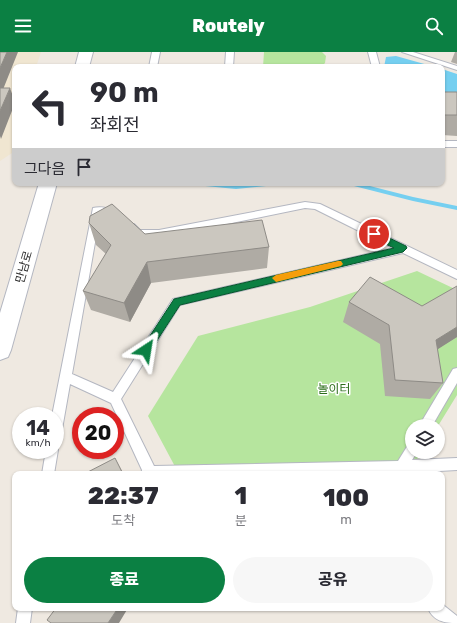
<!DOCTYPE html>
<html lang="ko">
<head>
<meta charset="utf-8">
<style>
	body { margin:0; font-family:Rubik,"Noto Sans KR",sans-serif; background:#f7f7f7; color:#2b2b33; height:100vh; display:flex; flex-direction:column; font-size:15px; white-space:nowrap }
	* { box-sizing:border-box; margin:0 }
	p { font-size:13px; color:#7c7c81 }
	.icon { flex:none; width:22px; height:22px; fill:none; stroke:currentColor; stroke-width:2; stroke-linecap:round; stroke-linejoin:round }
	.map { position:relative; flex:1; overflow:hidden }
	.side { position:absolute; left:12px; top:419px; width:433px; height:140px; display:flex; flex-direction:column; background:#fff; border-radius:8px; box-shadow:0 1px 3px #0004 }
	.side>* { flex:none }
	.hud { position:absolute; left:12px; top:12px; width:433px; height:122px; border-radius:8px; box-shadow:0 1px 3px #0004; background:#fff; color:#2b2b33; overflow:hidden }
	.tools { position:absolute; left:405px; top:367px; display:grid; gap:8px }
	.tools a { display:grid; place-items:center; width:40px; height:40px; border-radius:50%; background:#fff; box-shadow:0 1px 3px #0004; font-size:20px }
	.speed { position:absolute; left:12px; top:355px; display:flex; gap:8px; font-size:20px; font-weight:700; text-align:center }
	.speed>* { display:grid; place-content:center; width:52px; height:52px; border-radius:50%; background:#fff; box-shadow:0 1px 3px #0004; line-height:1 }
	.speed small { font-size:10px; font-weight:400 }
	.speed .limit { border:6px solid #d22; background:#fff; color:#111 }
	.pin { position:absolute; display:grid; place-items:center; width:34px; height:34px; color:#fff; margin:-17px; border:2px solid #fff; border-radius:50%; box-shadow:0 1px 4px #0007 }
	.me { position:absolute; width:44px; margin:-22px; rotate:33deg; stroke-linejoin:round; filter:drop-shadow(0 0 3px #0008) }
	.turn { display:flex; align-items:center; gap:14px; height:84px; padding:0 12px; font-size:18px }
	.turn .icon { width:52px; height:52px; stroke-width:2.5 }
	.turn b { display:block; font-size:28px; line-height:34px }
	.then { display:flex; align-items:center; height:38px; padding:0 12px; background:#0003; gap:8px; font-size:15px }
	.eta { display:flex; justify-content:space-evenly; align-items:center; height:68px; text-align:center }
	.eta b { font-size:24px; font-weight:800; line-height:28px }
	.action { display:flex; gap:8px; margin-top:auto; padding:8px 12px }
	.action a { flex:1; height:46px; border-radius:24px; background:#0b8043; color:#fff; font-size:16px; font-weight:800; line-height:46px; text-align:center }
	.action a+a { background:#f7f7f7; color:#2b2b33 }
	header { display:flex; justify-content:space-between; align-items:center; height:52px; padding:0 12px; background:#0b8043; color:#fff; font-size:18px; font-weight:800 }
	.map>svg:first-child { display:block }
	.education { fill:#f0e6d1 }
	.green { fill:#b6e59e }
	.water { fill:#75cff0 }
	.lines { fill:none; stroke-linecap:round; stroke-linejoin:round }
	.stream { fill:#75cff0; fill-rule:evenodd }
	.lane-casing { stroke:#b4b7c1; stroke-width:2 }
	.secondary-casing { stroke:#b4b7c1; stroke-width:2 }
	.lane { fill:#fff; fill-rule:evenodd }
	.secondary { fill:#fff; fill-rule:evenodd }
	.wall { fill:#afaba4 }
	.shaded-wall { fill:#8e8b86 }
	.building { fill:#cbc7bf; stroke:#8e8b86 }
	.route { fill:#0b8043; stroke:#07532c }
	.slow { fill:#f59e0b }
	.labels { text-anchor:middle; stroke-width:3; stroke-linejoin:round; paint-order:stroke }
	.street-label { font-size:12px; fill:#2e2e2e; stroke:#fff }
	.park-label { font-size:12px; fill:#2c6e1b; stroke:#fff }
</style>
</head>
<body>
<header><svg class="icon" aria-label="menu" viewBox="0 0 24 24"><path d="M4 6h16M4 12h16M4 18h16"/></svg>Routely<svg class="icon" aria-label="search" viewBox="0 0 24 24"><circle cx="10" cy="10" r="6"/><path d="M15 15l6 6"/></svg></header>
<div class="map">
<svg width="457" height="571" viewBox="0 0 457 571">
	<rect width="100%" height="100%" fill="#efe9e1"/>
	<!-- education -->
	<path class="education" d="M 0,0 L 41,0 L 36,15 L 15,15 L 15,90 L 12,101 L 0,109 Z"/>
	<!-- green -->
	<path class="green" d="M 264,0 L 322,0 L 326,4 L 325,11 L 321,15 L 263,15 Z
		M 417,219 L 457,238 L 457,343 L 438,374 L 412,374 L 412,400 L 422,400 L 407,422 L 179,422 L 148,364 L 198,284 L 310,255 Z"/>
	<!-- water -->
	<path class="water" d="M 396,4 L 435,15 L 384,15 L 386,5 Z
		M 442,17 L 457,22 L 457,50 L 442,48 Z"/>
	<g class="lines">
		<!-- stream -->
		<path class="stream" d="M 192,131 L 215,131 L 236,133 L 257,131 L 279,131 L 276,133 L 236,137 L 195,133 Z
			M 347,131 L 358,131 L 413,145 L 457,154 L 457,158 L 413,149 L 350,133 Z"/>
		<defs>
			<path id="lane" d="M 152,0 L 160,0 L 157,15 L 149,15 Z
				M 226,0 L 234,0 L 233,15 L 225,15 Z
				M 368,0 L 376,0 L 380,15 L 372,15 Z
				M 402,0 L 413,0 L 457,14 L 457,18 Z
				M 442,89 L 457,89 L 457,95 L 442,95 Z
				M 305,150 L 320,152 L 457,218 L 457,227 L 403,201 L 180,253 L 121,347 L 154,414 L 398,409 L 408,393 L 412,391 L 412,400 L 417,400 L 412,408 L 457,406 L 457,418 L 385,422 L 141,422 L 142,418 L 111,351 L 70,332 L 61,383 L 59,387 L 55,389 L 55,364 L 52,364 L 93,156 C 100,154 113,156 118,161 L 113,164 L 100,162 L 72,322 L 113,340 L 173,247 L 393,196 L 315,157 L 305,156 L 159,186 L 135,183 L 126,174 L 128,172 L 134,172 L 140,178 L 159,178 Z
				M 457,316 L 457,331 L 432,374 L 419,374 L 453,317 Z
				M 55,393 L 58,398 L 54,422 L 42,422 L 46,398 L 55,398 Z
				M 442,552 L 457,564 L 457,571 C 444,571 433,569 428,556 L 442,556 Z
				M 18,556 L 32,556 L 30,571 L 16,571 Z"/>
			<path id="secondary" d="M 79,0 L 93,0 L 89,15 L 75,15 Z
				M 39,131 L 57,131 L 11,298 L 8,305 L 0,308 L 0,261 Z"/>
		</defs>
		<!-- lane casing -->
		<use href="#lane" class="lane-casing"/>
		<!-- secondary casing -->
		<use href="#secondary" class="secondary-casing"/>
		<!-- lane -->
		<use href="#lane" class="lane"/>
		<!-- secondary -->
		<use href="#secondary" class="secondary"/>
	</g>
	<!-- wall -->
	<path class="wall" d="M 455,0 L 457,0 L 457,12 L 451,10 Z
		M 442,40 L 457,40 L 457,84 L 442,83 Z
		M 89,171 L 145,182 L 269,195 L 267,216 L 151,231 L 130,270 L 91,258 L 83,239 L 106,202 L 96,193 Z
		M 349,250 L 457,285 L 437,297 L 443,331 L 430,347 L 385,344 L 380,292 L 343,270 Z"/>
	<!-- shaded-wall -->
	<path class="shaded-wall" d="M 7,0 L 18,0 L 0,45 L 0,16 Z
		M 10,36 L 15,50 L 15,51 L 1,87 L 0,84 L 0,59 Z
		M 147,210 L 151,231 L 130,270 L 124,251 Z
		M 457,275 L 457,285 L 424,306 L 436,288 Z
		M 115,406 L 122,419 L 124,422 L 123,422 Z
		M 118,556 L 128,556 L 119,571 L 108,571 Z"/>
	<!-- building -->
	<path class="building" d="M 0,0 L 7,0 L 0,16 Z
		M 0,36 L 10,36 L 0,59 Z
		M 442,40 L 457,40 L 457,63 L 442,63 Z
		M 112,152 L 145,182 L 262,168 L 269,195 L 147,210 L 124,251 L 83,239 L 111,193 L 89,171 L 90,164 Z
		M 370,225 L 422,254 L 457,234 L 457,275 L 436,288 L 443,331 L 395,328 L 389,273 L 349,250 Z
		M 115,406 L 123,422 L 84,422 Z
		M 56,556 L 118,556 L 108,571 L 51,571 L 47,568 Z"/>
	<!-- route -->
	<path class="route" d="M 371,180 L 377,180 L 406,194 L 407,196 L 403,200 L 180,253 L 149,301 L 142,301 L 141,298 L 142,296 L 174,247 L 394,196 L 371,185 Z"/>
	<!-- slow -->
	<path class="slow" d="M 338,209 L 341,209 L 343,212 L 341,214 L 276,230 L 272,226 L 276,223 Z"/>
	<g class="labels">
		<!-- street labels -->
		<g class="street-label">
			<text transform="translate(24 215) rotate(-74)" y="4">만남로</text>
		</g>
		<!-- park labels -->
		<g class="park-label">
			<text x="334" y="341">놀이터</text>
		</g>
	</g>
</svg>
<div class="tools">
<a><svg class="icon" aria-label="layers" viewBox="0 0 24 24"><path d="M12 4l9 5-9 5-9-5zM3 14l9 5 9-5"/></svg></a>
</div>
<div class="speed"><div>14<small>km/h</small></div><div class="limit">20</div></div>
<div class="pin" style="left:374px;top:182px;background:#d93025"><svg class="icon" aria-label="arrive" viewBox="0 0 24 24"><path d="M6 21V4h12l-3 4 3 4H6"/></svg></div>
<svg class="me" style="left:146px;top:298px" viewBox="-20 -20 40 40"><path d="M0-17L14 15 0 8-14 15z" fill="#0b8043" stroke="#fff" stroke-width="4"/></svg>
<div class="hud">
<div class="turn"><svg class="icon" aria-label="left" viewBox="0 0 24 24"><path d="M17 20v-9H6M10 6l-5 5 5 5"/></svg><div><b>90 m</b>좌회전</div></div>
<div class="then">그다음<svg class="icon" aria-label="arrive" viewBox="0 0 24 24"><path d="M6 21V4h12l-3 4 3 4H6"/></svg></div>
</div>
<section class="side">
<div class="eta">
<div><b>22:37</b><p>도착</p></div>
<div><b>1</b><p>분</p></div>
<div><b>100</b><p>m</p></div>
</div>
<div class="action"><a>종료</a><a>공유</a></div>
</section>
</div>
</body>
</html>
